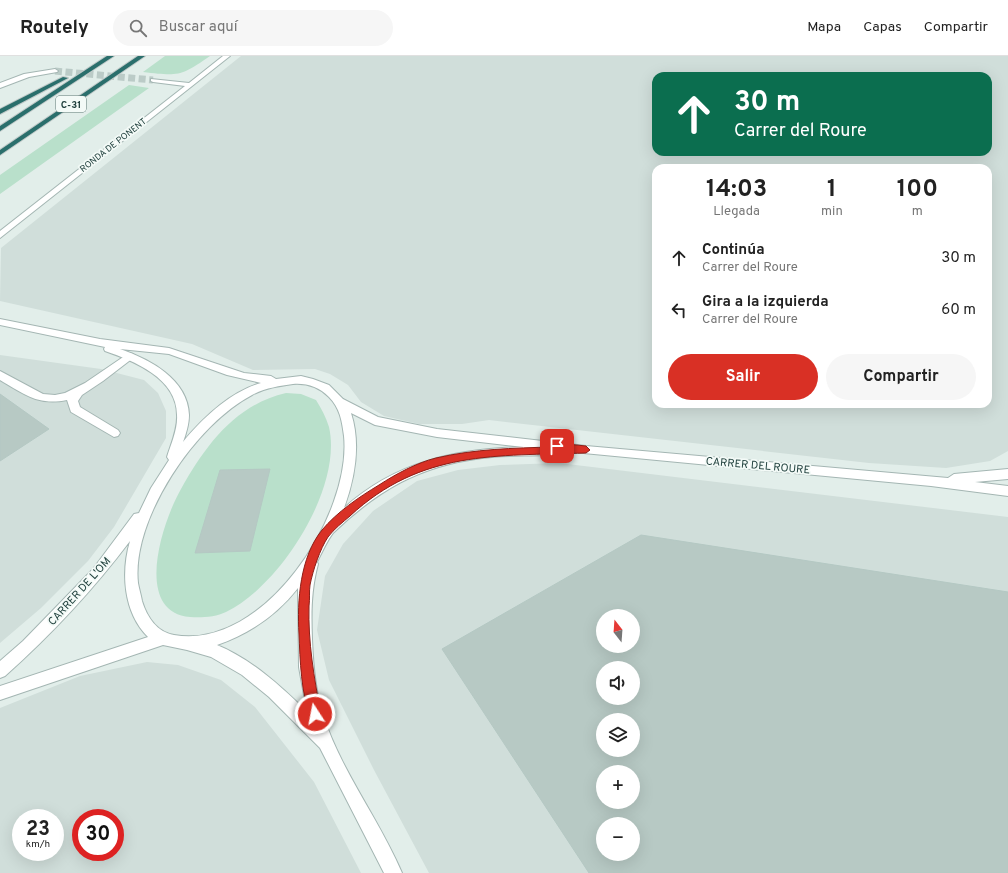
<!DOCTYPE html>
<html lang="es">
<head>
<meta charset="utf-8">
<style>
	body { margin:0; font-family:Overpass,sans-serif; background:#f6f6f6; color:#222; height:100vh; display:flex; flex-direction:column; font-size:15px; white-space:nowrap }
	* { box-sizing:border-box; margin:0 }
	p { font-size:13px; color:#767676 }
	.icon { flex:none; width:22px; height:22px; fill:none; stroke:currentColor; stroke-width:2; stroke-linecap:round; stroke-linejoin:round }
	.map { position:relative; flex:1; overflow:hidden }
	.side { position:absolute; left:652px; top:108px; width:340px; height:244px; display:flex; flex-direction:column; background:#fff; border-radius:12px; box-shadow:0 4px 16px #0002 }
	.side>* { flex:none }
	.guide { position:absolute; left:652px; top:16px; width:340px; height:84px; border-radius:12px; box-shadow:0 4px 16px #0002; background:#0b6e4f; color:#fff; overflow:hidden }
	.needle { width:26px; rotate:343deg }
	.fabs { position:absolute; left:596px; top:553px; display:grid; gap:8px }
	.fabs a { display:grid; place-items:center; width:44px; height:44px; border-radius:50%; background:#fff; box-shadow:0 4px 16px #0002; font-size:20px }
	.speed { position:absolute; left:12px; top:753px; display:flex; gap:8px; font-size:20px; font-weight:700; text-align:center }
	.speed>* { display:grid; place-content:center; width:52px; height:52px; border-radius:50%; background:#fff; box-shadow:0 4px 16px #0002; line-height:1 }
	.speed small { font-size:10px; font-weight:400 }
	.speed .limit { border:6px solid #d22; background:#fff; color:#111 }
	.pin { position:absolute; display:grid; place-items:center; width:34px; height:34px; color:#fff; margin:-17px; border-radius:8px; box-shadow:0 2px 6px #0006 }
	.me { position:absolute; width:44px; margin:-22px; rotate:349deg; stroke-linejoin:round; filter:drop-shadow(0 0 3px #0008) }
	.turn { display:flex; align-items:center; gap:14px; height:84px; padding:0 16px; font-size:18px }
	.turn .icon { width:52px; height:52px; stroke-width:2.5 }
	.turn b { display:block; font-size:28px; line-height:34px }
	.eta { display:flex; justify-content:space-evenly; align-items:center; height:68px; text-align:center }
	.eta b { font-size:24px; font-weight:700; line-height:28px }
	.primary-button { display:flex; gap:8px; margin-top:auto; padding:8px 16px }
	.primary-button a { flex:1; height:46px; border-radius:24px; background:#d93025; color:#fff; font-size:16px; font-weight:700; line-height:46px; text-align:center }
	.primary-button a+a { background:#f6f6f6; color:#222 }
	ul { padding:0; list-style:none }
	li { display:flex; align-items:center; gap:12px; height:52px; padding:0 16px }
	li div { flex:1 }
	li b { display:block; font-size:15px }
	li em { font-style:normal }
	header { display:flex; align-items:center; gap:24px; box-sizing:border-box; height:56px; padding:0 20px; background:#fff; border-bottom:1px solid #e0e0e0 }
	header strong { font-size:19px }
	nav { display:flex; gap:22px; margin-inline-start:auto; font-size:14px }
	.search { width:280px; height:36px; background:#f6f6f6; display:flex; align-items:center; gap:10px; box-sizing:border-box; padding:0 14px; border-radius:22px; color:#767676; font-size:15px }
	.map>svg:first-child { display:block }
	.built { fill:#d0deda; fill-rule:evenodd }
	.green { fill:#b9e0cb }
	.building { fill:#b7c9c4; stroke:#b4c8c3; fill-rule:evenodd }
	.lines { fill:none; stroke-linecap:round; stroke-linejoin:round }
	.minor-tunnel { stroke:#bbcbc7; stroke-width:7; stroke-dasharray:7 3.5; stroke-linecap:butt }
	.service-casing { stroke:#a4b6b3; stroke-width:2 }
	.minor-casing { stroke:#a4b6b3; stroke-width:2 }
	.motorway-casing { stroke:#c1cac9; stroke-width:2 }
	.service { fill:#fff; fill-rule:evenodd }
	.minor { fill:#fff; fill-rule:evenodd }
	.motorway { fill:#2a6f6c; fill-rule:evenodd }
	.route { fill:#d93025; stroke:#8d1f18 }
	.labels { text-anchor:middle; stroke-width:3.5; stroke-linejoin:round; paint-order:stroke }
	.far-street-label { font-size:9px; fill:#20403d; stroke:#f3faf7 }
	.shield { fill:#f3faf7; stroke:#5f7875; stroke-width:1 }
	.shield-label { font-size:10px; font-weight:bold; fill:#20403d }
	.street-label { font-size:11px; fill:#20403d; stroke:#f3faf7 }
</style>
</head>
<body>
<header>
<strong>Routely</strong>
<div class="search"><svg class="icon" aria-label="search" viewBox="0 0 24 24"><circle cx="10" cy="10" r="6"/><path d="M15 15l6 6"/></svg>Buscar aquí</div>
<nav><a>Mapa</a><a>Capas</a><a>Compartir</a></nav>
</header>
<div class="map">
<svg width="1008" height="817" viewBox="0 0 1008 817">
	<rect width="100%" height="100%" fill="#e2eeea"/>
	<!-- built -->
	<path class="built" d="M 241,0 L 1008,0 L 1008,395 L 990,405 L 946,412 L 869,407 L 489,364 L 462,368 L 419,368 L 384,360 L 361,346 L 348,329 L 330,318 L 315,313 L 253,314 L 192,288 L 0,245 L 1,192 ZM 656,20 L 988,20 L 988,96 L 656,96 ZM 656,112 L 988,112 L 988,348 L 656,348 Z
		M 0,299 L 101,313 L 144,324 L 158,337 L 166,355 L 166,382 L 114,471 L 88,505 L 41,552 L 0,587 Z
		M 559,407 L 1008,461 L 1008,817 L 429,817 L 374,714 L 329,624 L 317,574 L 325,520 L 343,488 L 373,455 L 417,425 L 458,414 L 500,409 ZM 603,560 L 633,560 L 633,590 L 603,590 ZM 603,612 L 633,612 L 633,642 L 603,642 ZM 603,664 L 633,664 L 633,694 L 603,694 ZM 603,716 L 633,716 L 633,746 L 603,746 ZM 603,768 L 633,768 L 633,798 L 603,798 Z
		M 147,606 L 178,609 L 221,624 L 255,651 L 314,726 L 361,817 L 0,817 L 0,652 L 80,620 ZM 21,762 L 55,762 L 55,796 L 21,796 ZM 81,762 L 115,762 L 115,796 L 81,796 Z"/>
	<!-- green -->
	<path class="green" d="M 165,0 L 210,0 C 180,21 178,20 143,16 Z
		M 129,29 L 149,32 L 0,138 L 0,119 Z
		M 286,337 L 301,338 L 316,344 C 321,352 326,361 329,371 C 343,432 280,530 226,556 C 216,561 200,562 190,561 C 132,556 163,464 181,433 C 206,389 235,349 286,337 Z"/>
	<!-- building -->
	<path class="building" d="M 0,338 L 49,373 L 0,405 Z
		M 270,413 L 250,495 L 195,497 L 220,414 Z
		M 641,479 L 1008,536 L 1008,817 L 589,817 L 442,593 ZM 603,560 L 633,560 L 633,590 L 603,590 ZM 603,612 L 633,612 L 633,642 L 603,642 ZM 603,664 L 633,664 L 633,694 L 603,694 ZM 603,716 L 633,716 L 633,746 L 603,746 ZM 603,768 L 633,768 L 633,798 L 603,798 Z"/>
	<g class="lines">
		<!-- minor-tunnel -->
		<path class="minor-tunnel" d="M 55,15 L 153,24"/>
		<defs>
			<path id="service" d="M 129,297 L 133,298 L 134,300 L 133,302 L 103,325 L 82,339 L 78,345 L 80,351 L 118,374 L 120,377 L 118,380 L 114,381 L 71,356 L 67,344 C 38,350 24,338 0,324 L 0,315 L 43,338 L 55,339 L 65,337 L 85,327 Z"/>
			<path id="minor" d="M 223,0 L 230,0 L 0,182 L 0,175 L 185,30 L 153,26 L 151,25 L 151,23 L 189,27 Z
				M 55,13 L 58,15 L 57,16 L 29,21 L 0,32 L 0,27 L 24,18 Z
				M 0,263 L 100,283 L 169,292 L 244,317 L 271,320 L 276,323 L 301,320 L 313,323 L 329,329 L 343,343 L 378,361 L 437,373 L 586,390 L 948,422 L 954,418 L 1008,413 L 1008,423 L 975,426 L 1008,430 L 1008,440 L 931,430 L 552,394 L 550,398 L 546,399 C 525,400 503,399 482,402 C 419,410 378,434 333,477 C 328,483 321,498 317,506 L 318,508 C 311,534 311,557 312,583 C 313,608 315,635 323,659 C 341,715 379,763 402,817 L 384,817 L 320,692 L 269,641 L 242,619 L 211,601 L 187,594 L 163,589 L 0,644 L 0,630 L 148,581 C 123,556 121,516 130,485 C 93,534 51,579 5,620 L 0,622 L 0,605 L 23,585 L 93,513 L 134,458 L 139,457 L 151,432 L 169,404 L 167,401 C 171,388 178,373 177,359 C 177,322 134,305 105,295 L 104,293 L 105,291 L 0,269 ZM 120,293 L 169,298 L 227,319 L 261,327 C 230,336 203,362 183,386 C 186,378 189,368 189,359 C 188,323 149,303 120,293 ZM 293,328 C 307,327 319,331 329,341 C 340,352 342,365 344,380 C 352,459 264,595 174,579 C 157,576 147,561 142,545 C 141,539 139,533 138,527 C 131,463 196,368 252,339 C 265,332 279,330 293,328 ZM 351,357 L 375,369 L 437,381 L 524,391 C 456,393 396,405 344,452 C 355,422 361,388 351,357 ZM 298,532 L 299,611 L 307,656 C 281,630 251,603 217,589 C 249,578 277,559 298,532 Z"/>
			<path id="motorway" d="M 107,0 L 114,0 L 0,75 L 0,70 Z
				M 138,0 L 145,0 L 0,99 L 0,94 Z
				M 63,21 L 68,22 L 0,58 L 0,53 Z"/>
		</defs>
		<!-- service casing -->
		<use href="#service" class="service-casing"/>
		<!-- minor casing -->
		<use href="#minor" class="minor-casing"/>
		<!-- motorway casing -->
		<use href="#motorway" class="motorway-casing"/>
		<!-- service -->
		<use href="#service" class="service"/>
		<!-- minor -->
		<use href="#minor" class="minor"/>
		<!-- motorway -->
		<use href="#motorway" class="motorway"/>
	</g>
	<!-- route -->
	<path class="route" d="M 557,387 L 586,390 L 590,394 L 586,397 C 496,400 421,394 350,460 C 343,466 334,473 328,481 C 320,493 313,514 310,529 C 309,535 310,543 309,550 C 308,586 314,622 321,658 L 319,662 L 315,663 L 311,662 C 301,639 300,603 299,578 C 297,545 300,501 322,474 C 337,456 359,441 379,429 C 396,418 416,407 436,402 C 475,393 513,392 553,391 L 554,388 Z"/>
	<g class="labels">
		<!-- far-street labels -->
		<g class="far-street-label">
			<text transform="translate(113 89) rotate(-38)" y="3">RONDA DE PONENT</text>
		</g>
		<!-- shield labels -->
		<rect class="shield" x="56" y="40" width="30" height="16" rx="3"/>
		<g class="shield-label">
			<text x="71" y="52">C-31</text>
		</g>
		<!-- street labels -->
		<g class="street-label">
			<text transform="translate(758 409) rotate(5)" y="4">CARRER DEL ROURE</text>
			<text transform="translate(79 535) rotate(-48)" y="4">CARRER DE L'OM</text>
		</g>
	</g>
</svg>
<div class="fabs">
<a><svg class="needle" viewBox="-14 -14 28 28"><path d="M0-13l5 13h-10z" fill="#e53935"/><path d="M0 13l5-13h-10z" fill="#767676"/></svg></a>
<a><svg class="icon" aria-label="sound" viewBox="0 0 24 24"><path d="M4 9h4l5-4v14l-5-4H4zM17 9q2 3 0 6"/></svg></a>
<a><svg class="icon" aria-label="layers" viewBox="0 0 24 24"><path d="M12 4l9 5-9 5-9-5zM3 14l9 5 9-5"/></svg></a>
<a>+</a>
<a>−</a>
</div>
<div class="speed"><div>23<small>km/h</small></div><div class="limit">30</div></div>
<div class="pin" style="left:557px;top:390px;background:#d93025"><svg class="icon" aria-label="arrive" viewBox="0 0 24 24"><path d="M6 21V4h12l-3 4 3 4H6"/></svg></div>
<svg class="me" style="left:315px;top:658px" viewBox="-20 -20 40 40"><circle r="17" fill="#d93025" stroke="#fff" stroke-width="3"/><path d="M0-11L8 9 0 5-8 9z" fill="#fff"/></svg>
<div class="guide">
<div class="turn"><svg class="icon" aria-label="ahead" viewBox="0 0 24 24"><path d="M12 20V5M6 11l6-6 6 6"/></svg><div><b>30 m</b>Carrer del Roure</div></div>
</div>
<section class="side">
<div class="eta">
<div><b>14:03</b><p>Llegada</p></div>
<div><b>1</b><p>min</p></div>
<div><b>100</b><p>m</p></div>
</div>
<ul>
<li><svg class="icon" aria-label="ahead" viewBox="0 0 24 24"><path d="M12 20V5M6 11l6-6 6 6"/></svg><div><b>Continúa</b><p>Carrer del Roure</p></div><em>30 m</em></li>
<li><svg class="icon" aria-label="left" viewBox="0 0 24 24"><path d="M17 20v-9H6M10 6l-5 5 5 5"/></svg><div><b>Gira a la izquierda</b><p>Carrer del Roure</p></div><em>60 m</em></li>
</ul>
<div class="primary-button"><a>Salir</a><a>Compartir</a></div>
</section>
</div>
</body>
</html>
